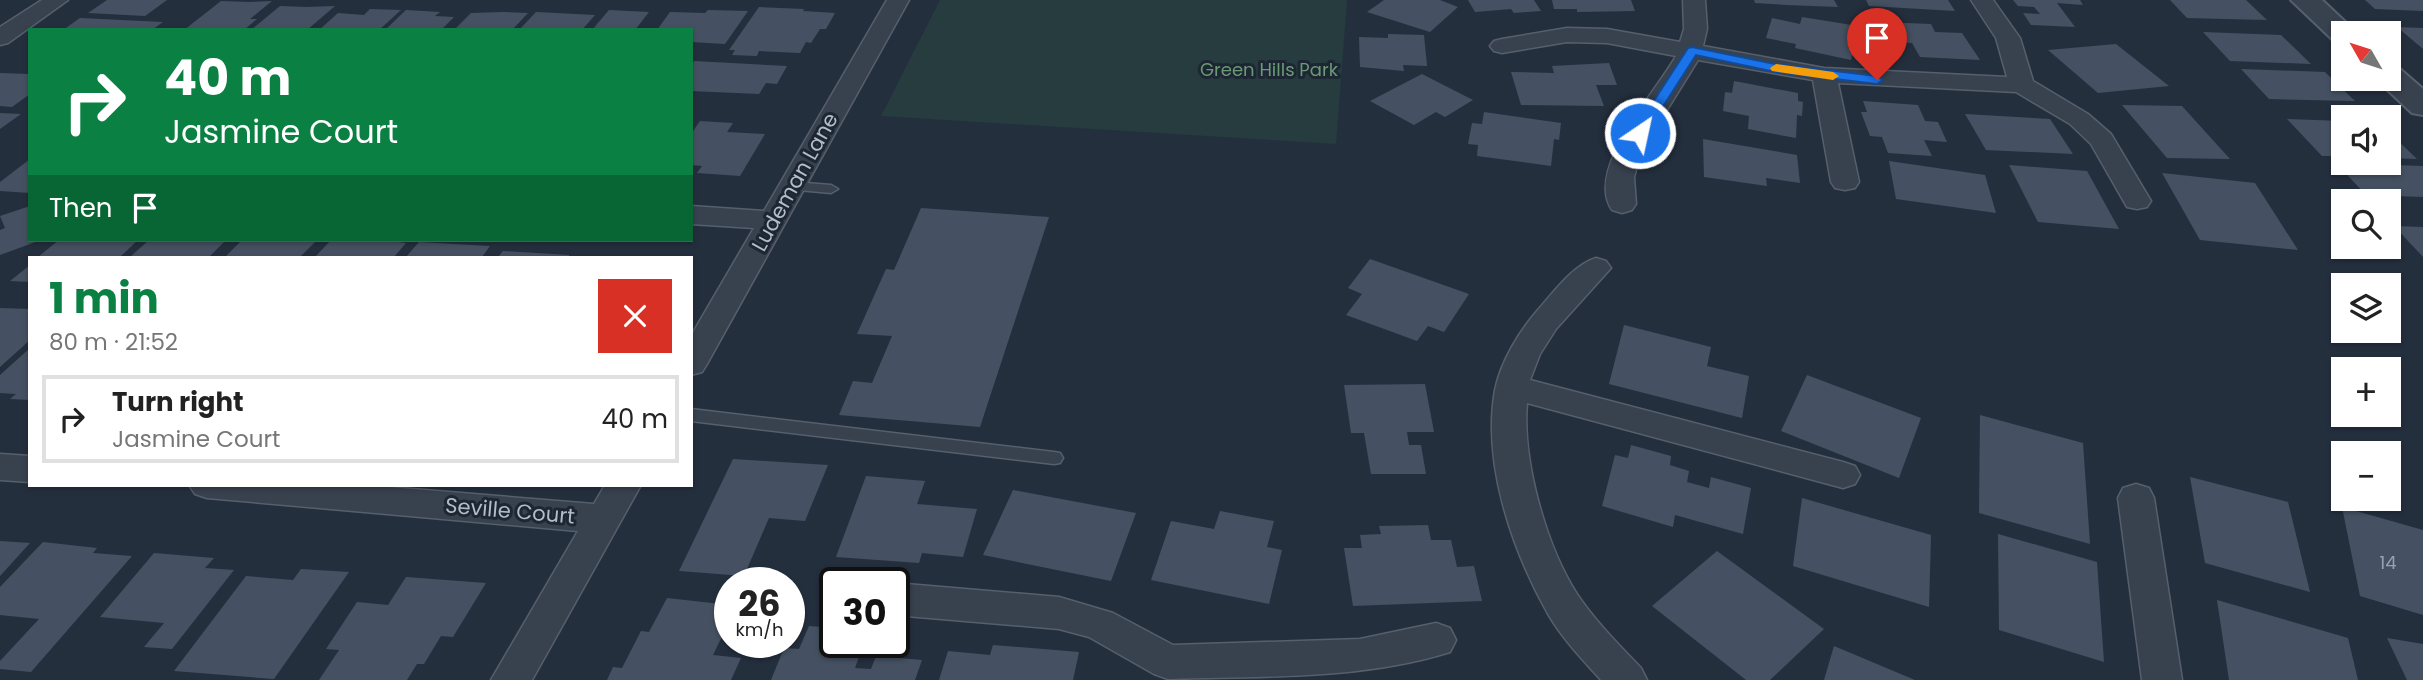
<!DOCTYPE html>
<html lang="en">
<head>
<meta charset="utf-8">
<style>
	body { margin:0; font-family:Poppins,sans-serif; background:#f6f6f6; color:#222; height:100vh; display:flex; flex-direction:column; font-size:26px; white-space:nowrap }
	* { box-sizing:border-box; margin:0 }
	p { font-size:23px; color:#767676 }
	.icon { flex:none; width:38px; height:38px; fill:none; stroke:currentColor; stroke-width:2; stroke-linecap:round; stroke-linejoin:round }
	.map { position:relative; flex:1; overflow:hidden }
	.drawer { position:absolute; left:28px; top:256px; width:665px; height:231px; display:flex; flex-direction:column; background:#fff; border-radius:0px; box-shadow:0 2px 5px #0004 }
	.drawer>* { flex:none }
	.banner { position:absolute; left:28px; top:28px; width:665px; height:214px; border-radius:0px; box-shadow:0 2px 5px #0004; background:#0b8043; color:#fff; overflow:hidden }
	.needle { width:46px; rotate:309deg }
	.buttons { position:absolute; left:2331px; top:21px; display:grid; gap:14px }
	.buttons a { display:grid; place-items:center; width:70px; height:70px; border-radius:0px; background:#fff; box-shadow:0 2px 5px #0004; font-size:35px }
	.speed { position:absolute; left:714px; top:567px; display:flex; gap:14px; font-size:35px; font-weight:700; text-align:center }
	.speed>* { display:grid; place-content:center; width:91px; height:91px; border-radius:50%; background:#fff; box-shadow:0 2px 5px #0004; line-height:1 }
	.speed small { font-size:18px; font-weight:400 }
	.speed .limit { border:4px solid #111; border-radius:10px; background:#fff; color:#111 }
	.pin { position:absolute; display:grid; place-items:center; width:60px; height:60px; color:#fff; margin:-72px -30px; border-radius:50% 50% 50% 0; rotate:-45deg; box-shadow:0 0 7px #0007 }
	.pin .icon { rotate:45deg }
	.me { position:absolute; width:77px; margin:-38px; rotate:34deg; stroke-linejoin:round; filter:drop-shadow(0 0 5px #0008) }
	.turn { display:flex; align-items:center; gap:24px; height:147px; padding:0 21px; font-size:32px }
	.turn .icon { width:91px; height:91px; stroke-width:2.5 }
	.turn b { display:block; font-size:49px; line-height:60px }
	.then { display:flex; align-items:center; height:66px; padding:0 21px; background:#0003; gap:14px; font-size:26px }
	.round { display:grid; place-items:center; flex:none; width:74px; height:74px; border-radius:0px; background:#f6f6f6 }
	.headline { display:flex; align-items:center; justify-content:space-between; height:119px; padding:0 21px }
	h1 { font-size:42px; font-weight:700; line-height:52px; color:#0b8043 }
	ul { padding:0; list-style:none }
	li { display:flex; align-items:center; gap:21px; height:88px; margin:0 14px 10px; padding:0 7px; border:4px solid #e0e0e0; border-radius:0px }
	li div { flex:1 }
	li b { display:block; font-size:26px }
	li em { font-style:normal }
	.map>svg:first-child { display:block }
	.green { fill:#263c3f }
	.building { fill:#455162 }
	.lines { fill:none; stroke-linecap:round; stroke-linejoin:round }
	.service-casing { stroke:#565f6c; stroke-width:3 }
	.minor-casing { stroke:#565f6c; stroke-width:3 }
	.tertiary-casing { stroke:#565f6c; stroke-width:4 }
	.service { fill:#38414e; fill-rule:evenodd }
	.minor { fill:#38414e; fill-rule:evenodd }
	.tertiary { fill:#38414e; fill-rule:evenodd }
	.route { fill:#1a73e8; stroke:#114b97; stroke-width:2 }
	.slow { fill:#f59e0b }
	.labels { text-anchor:middle; stroke-width:6; stroke-linejoin:round; paint-order:stroke }
	.far-park-label { font-size:18px; fill:#6b9a76; stroke:#1d2633 }
	.number-label { font-size:18px; fill:#98a1af }
	.street-label { font-size:21px; fill:#b4bcc9; stroke:#1d2633 }
</style>
</head>
<body>
<div class="map">
<svg width="2423" height="680" viewBox="0 0 2423 680">
	<rect width="100%" height="100%" fill="#242f3e"/>
	<!-- green -->
	<path class="green" d="M 940,0 L 1347,0 L 1336,144 L 881,116 Z"/>
	<!-- building -->
	<path class="building" d="M 107,0 L 167,0 L 145,16 L 88,13 Z
		M 1384,0 L 1440,0 L 1458,7 L 1430,32 L 1367,12 Z
		M 1468,0 L 1534,0 L 1541,11 L 1514,13 L 1511,9 L 1475,12 Z
		M 1552,0 L 1631,0 L 1635,11 L 1577,12 L 1577,9 L 1554,9 Z
		M 1754,0 L 1834,0 L 1838,7 L 1786,5 L 1755,3 Z
		M 1866,0 L 1948,0 L 1955,11 L 1869,6 Z
		M 2013,0 L 2080,0 L 2083,5 L 2057,3 L 2075,27 L 2031,25 L 2023,13 L 2040,14 L 2034,7 L 2018,6 Z
		M 2170,0 L 2246,0 L 2267,20 L 2187,18 Z
		M 2365,0 L 2423,0 L 2423,11 L 2375,9 Z
		M 221,1 L 250,2 L 272,1 L 250,19 L 257,19 L 244,30 L 184,30 Z
		M 280,6 L 306,7 L 335,6 L 307,30 L 251,30 Z
		M 759,7 L 804,9 L 803,11 L 835,13 L 826,29 L 820,29 L 811,43 L 806,42 L 800,53 L 759,51 L 757,56 L 732,55 L 735,50 L 729,50 Z
		M 370,9 L 401,10 L 379,30 L 319,30 L 338,13 L 364,15 Z
		M 406,10 L 440,12 L 435,16 L 454,17 L 441,30 L 385,30 Z
		M 609,10 L 649,12 L 635,30 L 592,30 Z
		M 708,10 L 748,11 L 725,44 L 691,42 L 691,30 L 657,30 L 670,12 L 705,13 Z
		M 504,12 L 528,13 L 512,30 L 454,30 L 471,13 Z
		M 536,12 L 595,15 L 582,30 L 519,30 Z
		M 1802,17 L 1858,26 L 1851,60 L 1795,48 L 1796,44 L 1766,38 L 1772,18 L 1800,24 Z
		M 80,18 L 163,22 L 152,30 L 63,30 Z
		M 1879,22 L 1931,24 L 1935,32 L 1962,33 L 1980,60 L 1920,57 L 1912,43 L 1896,42 L 1893,35 L 1885,35 Z
		M 2397,27 L 2423,28 L 2423,49 Z
		M 2203,32 L 2281,35 L 2311,64 L 2230,61 Z
		M 1388,34 L 1424,35 L 1427,66 L 1403,65 L 1404,71 L 1360,67 L 1359,37 L 1388,38 Z
		M 2116,44 L 2169,86 L 2098,93 L 2048,50 Z
		M 694,61 L 787,66 L 777,84 L 766,83 L 759,94 L 691,91 L 691,65 Z
		M 1609,63 L 1617,85 L 1596,85 L 1604,106 L 1521,105 L 1511,72 L 1554,73 L 1552,66 Z
		M 2241,69 L 2325,72 L 2355,101 L 2269,99 Z
		M 0,73 L 30,74 L 30,94 L 12,107 L 0,106 Z
		M 1422,74 L 1473,100 L 1445,117 L 1436,112 L 1414,125 L 1370,101 Z
		M 1734,81 L 1798,93 L 1798,101 L 1803,102 L 1802,116 L 1797,115 L 1796,138 L 1748,129 L 1749,116 L 1723,111 L 1725,92 L 1732,93 Z
		M 1863,101 L 1918,105 L 1925,121 L 1938,122 L 1947,142 L 1924,140 L 1932,156 L 1888,153 L 1882,137 L 1870,136 L 1861,112 L 1867,112 Z
		M 2122,105 L 2182,106 L 2230,159 L 2167,158 Z
		M 1484,112 L 1561,123 L 1559,140 L 1554,139 L 1551,166 L 1477,156 L 1478,145 L 1468,144 L 1472,123 L 1482,124 Z
		M 0,113 L 21,114 L 0,129 Z
		M 1965,114 L 2050,119 L 2073,154 L 1986,150 Z
		M 2287,119 L 2343,121 L 2343,156 L 2322,156 Z
		M 700,121 L 733,123 L 727,132 L 765,134 L 740,176 L 697,173 L 702,166 L 691,165 L 691,134 Z
		M 2389,132 L 2417,159 L 2389,158 Z
		M 1703,139 L 1797,155 L 1800,183 L 1766,178 L 1767,186 L 1704,177 Z
		M 30,159 L 30,193 L 0,191 L 0,182 Z
		M 1889,161 L 1985,175 L 1996,213 L 1896,199 Z
		M 2336,163 L 2423,166 L 2423,197 L 2366,195 Z
		M 2009,165 L 2087,171 L 2119,229 L 2038,222 Z
		M 2162,173 L 2255,183 L 2298,250 L 2200,240 Z
		M 30,206 L 30,240 L 41,240 L 0,255 L 0,230 L 5,228 L 0,216 Z
		M 921,208 L 1049,217 L 980,427 L 839,415 L 853,381 L 872,383 L 892,336 L 857,334 L 886,269 L 894,270 Z
		M 2394,226 L 2423,227 L 2423,257 Z
		M 59,240 L 138,240 L 120,257 L 38,257 Z
		M 149,240 L 226,240 L 209,257 L 130,257 Z
		M 242,240 L 317,240 L 300,257 L 225,257 Z
		M 331,240 L 384,240 L 406,243 L 394,257 L 315,257 Z
		M 419,242 L 490,246 L 482,257 L 406,257 Z
		M 503,251 L 569,255 L 569,257 L 498,257 Z
		M 1370,259 L 1469,294 L 1444,332 L 1428,326 L 1417,341 L 1346,315 L 1362,294 L 1348,288 Z
		M 30,265 L 30,282 L 10,281 Z
		M 0,308 L 30,309 L 30,340 L 0,367 Z
		M 1624,325 L 1711,347 L 1707,366 L 1749,376 L 1742,418 L 1609,384 Z
		M 30,348 L 30,400 L 10,399 L 16,394 L 0,393 L 0,375 Z
		M 1807,375 L 1921,418 L 1899,478 L 1781,431 Z
		M 1425,384 L 1434,432 L 1407,432 L 1409,445 L 1421,445 L 1426,474 L 1371,474 L 1364,433 L 1351,433 L 1344,385 Z
		M 1980,415 L 2083,443 L 2090,544 L 1979,513 Z
		M 1631,445 L 1671,456 L 1670,465 L 1689,471 L 1687,482 L 1709,488 L 1711,477 L 1751,488 L 1743,534 L 1675,515 L 1673,527 L 1602,506 L 1615,455 L 1628,458 Z
		M 733,459 L 828,465 L 805,521 L 769,518 L 744,576 L 679,571 Z
		M 866,476 L 925,481 L 917,504 L 977,509 L 963,557 L 922,553 L 919,563 L 836,557 Z
		M 2190,477 L 2288,502 L 2310,592 L 2205,563 Z
		M 1013,490 L 1136,513 L 1111,581 L 983,555 Z
		M 1802,498 L 1931,535 L 1929,607 L 1793,566 Z
		M 2342,507 L 2423,530 L 2423,615 L 2360,596 Z
		M 1220,511 L 1274,521 L 1267,547 L 1282,550 L 1269,604 L 1151,580 L 1171,521 L 1214,529 Z
		M 1428,525 L 1431,540 L 1451,540 L 1457,567 L 1474,566 L 1482,601 L 1353,606 L 1344,548 L 1362,548 L 1360,535 L 1381,534 L 1379,526 Z
		M 1998,534 L 2097,562 L 2104,662 L 1999,630 Z
		M 0,541 L 30,543 L 0,576 Z
		M 43,542 L 97,548 L 93,553 L 132,556 L 31,672 L 0,669 L 0,661 L 39,619 L 0,615 L 0,587 Z
		M 1717,551 L 1824,629 L 1770,680 L 1746,680 L 1652,606 Z
		M 154,553 L 214,558 L 205,568 L 234,570 L 172,649 L 144,647 L 164,623 L 100,617 Z
		M 301,569 L 349,572 L 274,679 L 174,671 L 246,576 L 293,580 Z
		M 406,577 L 486,583 L 453,637 L 441,636 L 424,664 L 417,664 L 407,680 L 319,680 L 339,650 L 326,649 L 357,602 L 388,605 Z
		M 667,598 L 730,605 L 730,620 L 713,655 L 741,658 L 731,680 L 607,680 L 613,667 L 622,668 L 641,631 L 649,632 Z
		M 2217,600 L 2348,638 L 2358,680 L 2229,680 Z
		M 809,626 L 835,628 L 835,642 L 849,642 L 845,652 L 860,654 L 855,668 L 871,669 L 876,656 L 922,660 L 915,680 L 771,680 L 784,648 L 799,649 Z
		M 2387,638 L 2423,644 L 2423,680 L 2407,680 Z
		M 993,645 L 1079,652 L 1073,680 L 939,680 L 948,651 L 990,655 Z
		M 1834,646 L 1915,680 L 1824,680 Z"/>
	<g class="lines">
		<defs>
			<path id="service" d="M 792,182 L 831,185 L 838,189 L 831,193 L 787,189 L 785,186 L 787,183 Z
				M 691,409 L 1054,452 L 1060,453 L 1063,458 L 1060,463 L 1054,464 L 691,421 Z"/>
			<path id="minor" d="M 42,0 L 68,0 L 8,43 L 0,45 L 0,27 Z
				M 887,0 L 909,0 L 707,364 L 702,372 L 691,375 L 691,336 L 754,228 L 691,224 L 691,206 L 764,211 Z
				M 1683,0 L 1705,0 L 1707,29 L 1703,46 L 1824,68 L 2007,77 L 1996,38 L 1971,0 L 1993,0 L 2020,38 L 2033,81 L 2088,114 L 2111,134 L 2151,201 L 2147,207 L 2137,209 L 2127,207 L 2091,144 L 2070,124 L 2016,92 L 1838,83 L 1859,182 L 1855,188 L 1845,190 L 1835,188 L 1831,182 L 1813,80 L 1698,60 L 1641,152 L 1634,177 L 1636,204 L 1632,210 L 1622,213 L 1612,210 C 1584,169 1657,91 1676,56 L 1607,43 L 1567,42 L 1502,53 L 1494,51 L 1490,46 L 1494,41 L 1502,39 L 1567,28 L 1607,29 L 1680,42 L 1684,29 Z
				M 1596,258 L 1606,261 L 1611,268 L 1556,329 L 1540,354 L 1530,380 L 1843,462 L 1855,466 L 1860,475 L 1855,484 L 1843,488 L 1527,403 C 1522,460 1546,546 1577,594 C 1595,621 1619,645 1641,668 L 1647,680 L 1601,680 C 1582,659 1562,638 1548,614 C 1512,550 1482,463 1495,390 C 1501,361 1519,332 1537,311 C 1553,293 1573,265 1596,258 Z
				M 0,454 L 30,456 L 30,482 L 0,480 Z
				M 2136,484 L 2149,488 L 2154,498 L 2182,680 L 2142,680 L 2118,498 L 2123,488 Z
				M 189,485 L 364,485 L 594,504 L 605,485 L 641,485 L 532,680 L 491,680 L 578,531 L 207,498 L 195,494 Z
				M 894,583 L 1059,597 L 1113,613 L 1173,645 L 1360,639 L 1436,623 L 1450,628 L 1456,640 L 1450,652 C 1361,680 1261,676 1168,679 L 1154,674 L 1089,637 L 1059,629 L 894,615 Z"/>
			<path id="tertiary" d="M 2291,0 L 2322,0 L 2357,33 L 2343,33 L 2343,43 L 2333,40 Z
				M 2389,66 L 2400,69 L 2423,89 L 2423,115 L 2412,113 L 2376,79 L 2389,79 Z"/>
		</defs>
		<!-- service casing -->
		<use href="#service" class="service-casing"/>
		<!-- minor casing -->
		<use href="#minor" class="minor-casing"/>
		<!-- tertiary casing -->
		<use href="#tertiary" class="tertiary-casing"/>
		<!-- service -->
		<use href="#service" class="service"/>
		<!-- minor -->
		<use href="#minor" class="minor"/>
		<!-- tertiary -->
		<use href="#tertiary" class="tertiary"/>
	</g>
	<!-- route -->
	<path class="route" d="M 1692,47 L 1775,64 L 1877,76 L 1883,80 L 1877,84 L 1775,72 L 1696,55 L 1644,136 L 1635,136 L 1633,133 L 1688,48 Z"/>
	<!-- slow -->
	<path class="slow" d="M 1776,64 L 1833,72 L 1839,76 L 1833,80 L 1772,71 L 1770,68 Z"/>
	<g class="labels">
		<!-- far-park labels -->
		<g class="far-park-label">
			<text x="1269" y="76">Green Hills Park</text>
		</g>
		<!-- number labels -->
		<g class="number-label">
			<text x="2388" y="569">14</text>
		</g>
		<!-- street labels -->
		<g class="street-label">
			<text transform="translate(795 182) rotate(-61)" y="7">Ludeman Lane</text>
			<text transform="translate(510 511) rotate(5)" y="7">Seville Court</text>
		</g>
	</g>
</svg>
<div class="buttons">
<a><svg class="needle" viewBox="-14 -14 28 28"><path d="M0-13l5 13h-10z" fill="#e53935"/><path d="M0 13l5-13h-10z" fill="#767676"/></svg></a>
<a><svg class="icon" aria-label="sound" viewBox="0 0 24 24"><path d="M4 9h4l5-4v14l-5-4H4zM17 9q2 3 0 6"/></svg></a>
<a><svg class="icon" aria-label="search" viewBox="0 0 24 24"><circle cx="10" cy="10" r="6"/><path d="M15 15l6 6"/></svg></a>
<a><svg class="icon" aria-label="layers" viewBox="0 0 24 24"><path d="M12 4l9 5-9 5-9-5zM3 14l9 5 9-5"/></svg></a>
<a>+</a>
<a>−</a>
</div>
<div class="speed"><div>26<small>km/h</small></div><div class="limit">30</div></div>
<div class="pin" style="left:1877px;top:80px;background:#d93025"><svg class="icon" aria-label="arrive" viewBox="0 0 24 24"><path d="M6 21V4h12l-3 4 3 4H6"/></svg></div>
<svg class="me" style="left:1640px;top:133px" viewBox="-20 -20 40 40"><circle r="17" fill="#1a73e8" stroke="#fff" stroke-width="3"/><path d="M0-11L8 9 0 5-8 9z" fill="#fff"/></svg>
<div class="banner">
<div class="turn"><svg class="icon" aria-label="right" viewBox="0 0 24 24"><path d="M7 20v-9h11M14 6l5 5-5 5"/></svg><div><b>40 m</b>Jasmine Court</div></div>
<div class="then">Then<svg class="icon" aria-label="arrive" viewBox="0 0 24 24"><path d="M6 21V4h12l-3 4 3 4H6"/></svg></div>
</div>
<section class="drawer">
<div class="headline"><div><h1>1 min</h1><p>80 m · 21:52</p></div><a class="round" style="background:#d93025;color:#fff"><svg class="icon" aria-label="close" viewBox="0 0 24 24"><path d="M6 6l12 12M18 6L6 18"/></svg></a></div>
<ul>
<li><svg class="icon" aria-label="right" viewBox="0 0 24 24"><path d="M7 20v-9h11M14 6l5 5-5 5"/></svg><div><b>Turn right</b><p>Jasmine Court</p></div><em>40 m</em></li>
</ul>
</section>
</div>
</body>
</html>
